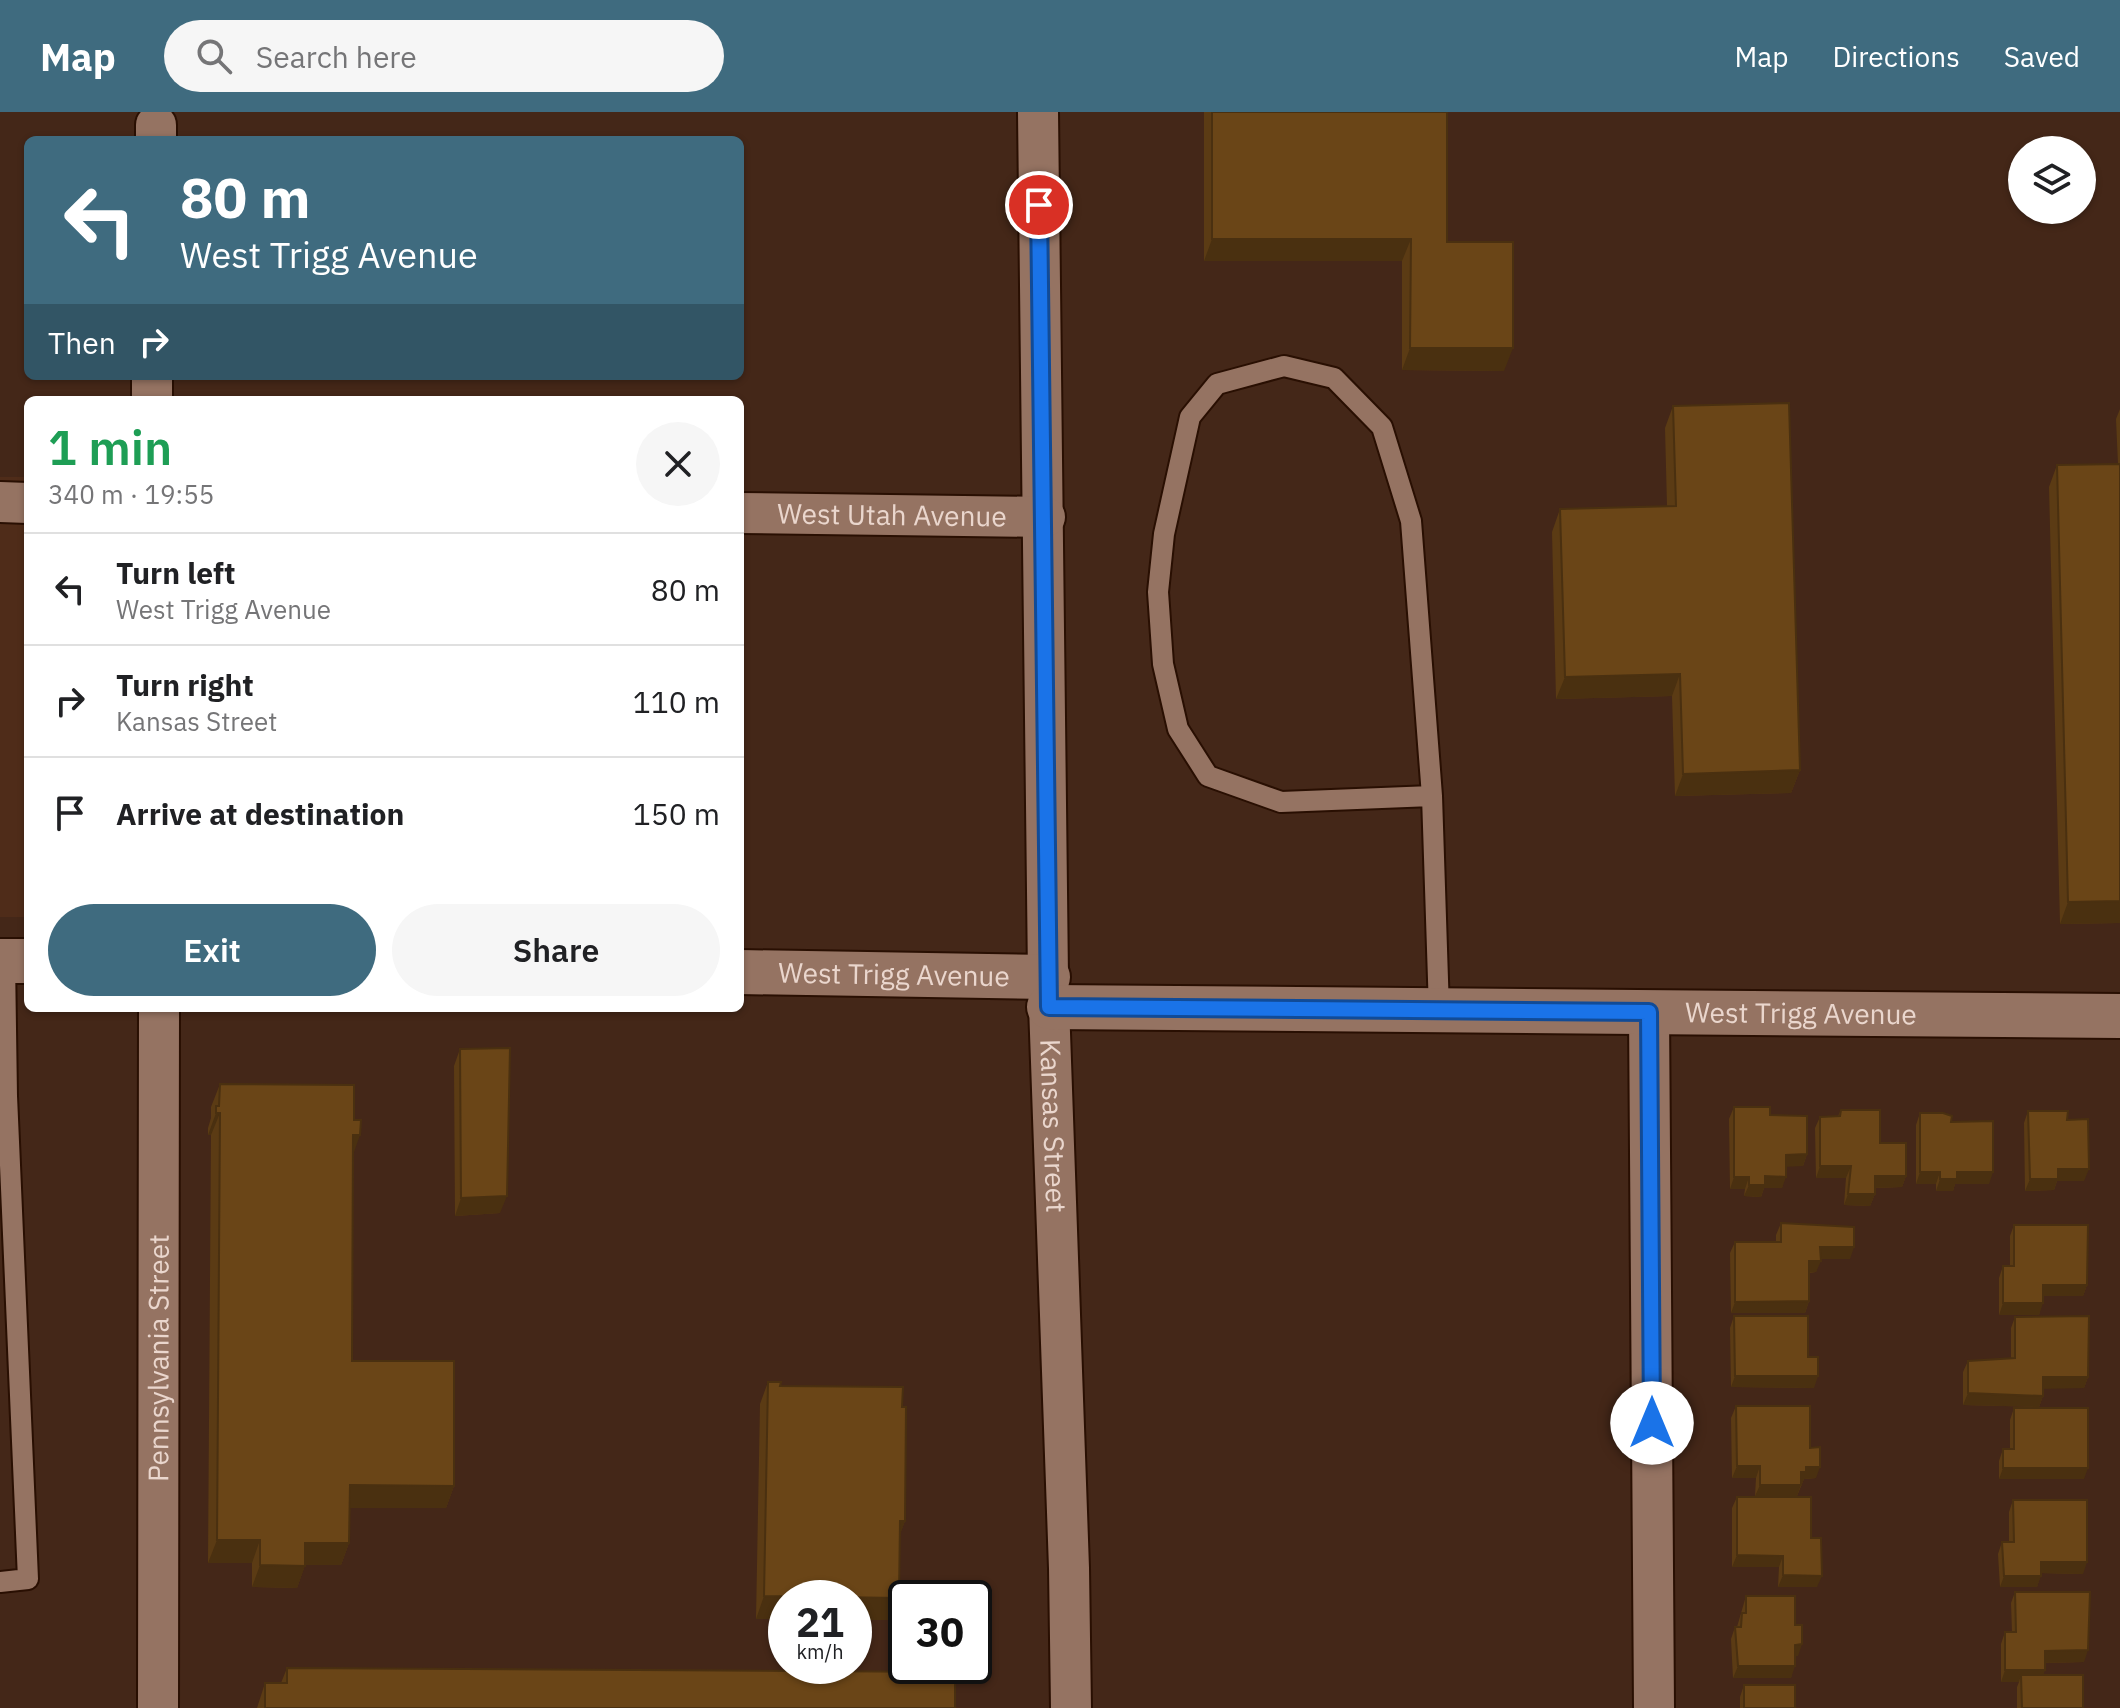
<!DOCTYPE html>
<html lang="en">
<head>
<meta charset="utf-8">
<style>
	body { margin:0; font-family:"IBM Plex Sans",sans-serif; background:#f6f6f6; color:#202124; height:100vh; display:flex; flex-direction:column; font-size:30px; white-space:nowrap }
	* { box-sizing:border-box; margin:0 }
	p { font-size:26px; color:#757577 }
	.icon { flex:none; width:44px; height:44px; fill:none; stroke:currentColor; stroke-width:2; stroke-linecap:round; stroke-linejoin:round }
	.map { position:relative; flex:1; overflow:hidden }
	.details { position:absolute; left:24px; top:284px; width:720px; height:616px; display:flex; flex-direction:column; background:#fff; border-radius:12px; box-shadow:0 2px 6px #0004 }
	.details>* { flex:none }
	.banner { position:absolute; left:24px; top:24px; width:720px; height:244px; border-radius:12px; box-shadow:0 2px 6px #0004; background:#3f6b7f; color:#fff; overflow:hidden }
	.tools { position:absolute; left:2008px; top:24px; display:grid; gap:16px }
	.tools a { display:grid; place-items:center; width:88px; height:88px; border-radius:50%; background:#fff; box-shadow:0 2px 6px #0004; font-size:40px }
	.speed { position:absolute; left:768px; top:1468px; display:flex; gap:16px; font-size:40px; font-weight:700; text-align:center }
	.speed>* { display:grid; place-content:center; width:104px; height:104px; border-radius:50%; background:#fff; box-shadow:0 2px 6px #0004; line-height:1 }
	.speed small { font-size:20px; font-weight:400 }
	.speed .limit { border:4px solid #111; border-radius:12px; background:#fff; color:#111 }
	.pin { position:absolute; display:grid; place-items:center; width:68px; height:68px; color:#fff; margin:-34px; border:4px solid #fff; border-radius:50%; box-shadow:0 2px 8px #0007 }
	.me { position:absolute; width:88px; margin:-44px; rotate:0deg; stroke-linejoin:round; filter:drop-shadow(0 0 6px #0008) }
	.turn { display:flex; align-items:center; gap:28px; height:168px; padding:0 24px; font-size:36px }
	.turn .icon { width:104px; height:104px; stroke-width:2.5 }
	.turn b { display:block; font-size:56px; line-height:68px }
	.then { display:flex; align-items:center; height:76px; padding:0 24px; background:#0003; gap:16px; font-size:30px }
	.round { display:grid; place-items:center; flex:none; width:84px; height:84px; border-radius:42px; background:#f6f6f6 }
	.summary { display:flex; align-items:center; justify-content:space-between; height:136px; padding:0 24px }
	h1 { font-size:48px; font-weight:600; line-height:60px; color:#1e9e55 }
	.cta { display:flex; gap:16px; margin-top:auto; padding:16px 24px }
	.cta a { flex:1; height:92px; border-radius:48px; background:#3f6b7f; color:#fff; font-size:32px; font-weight:600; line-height:92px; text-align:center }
	.cta a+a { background:#f6f6f6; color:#202124 }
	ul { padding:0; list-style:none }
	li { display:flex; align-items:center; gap:24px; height:112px; padding:0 24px; border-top:2px solid #e0e0e0 }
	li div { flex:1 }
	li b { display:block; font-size:30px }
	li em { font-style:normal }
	header { display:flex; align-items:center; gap:48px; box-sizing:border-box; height:112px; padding:0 40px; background:#3f6b7f; color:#fff }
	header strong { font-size:38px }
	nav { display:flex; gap:44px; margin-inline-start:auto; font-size:28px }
	.search { width:560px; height:72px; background:#f6f6f6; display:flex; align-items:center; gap:20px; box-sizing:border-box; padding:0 28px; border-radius:44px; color:#757577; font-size:30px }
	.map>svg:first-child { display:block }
	.built { fill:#4f2c19 }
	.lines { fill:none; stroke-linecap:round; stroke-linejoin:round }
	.service-casing { stroke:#290f02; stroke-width:24 }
	.minor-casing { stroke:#290f02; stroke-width:44 }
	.tertiary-casing { stroke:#290f02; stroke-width:48 }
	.service { stroke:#957362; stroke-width:20 }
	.minor { stroke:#957362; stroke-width:40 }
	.tertiary { stroke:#957362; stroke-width:44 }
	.wall { fill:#5b3b14 }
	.shaded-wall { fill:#4a3010 }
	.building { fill:#6a4517; stroke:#4a3010; stroke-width:2 }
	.route-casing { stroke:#114b97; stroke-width:20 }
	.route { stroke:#1a73e8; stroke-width:14 }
	.labels { text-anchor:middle; stroke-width:8; stroke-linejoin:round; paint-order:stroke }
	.street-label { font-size:28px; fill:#ead6cd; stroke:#21140d }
</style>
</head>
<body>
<header>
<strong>Map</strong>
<div class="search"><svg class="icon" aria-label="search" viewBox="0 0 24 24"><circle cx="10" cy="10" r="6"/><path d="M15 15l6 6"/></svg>Search here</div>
<nav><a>Map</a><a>Directions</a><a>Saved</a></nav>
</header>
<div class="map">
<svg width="2120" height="1596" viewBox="0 0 2120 1596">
	<rect width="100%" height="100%" fill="#442718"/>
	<!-- built -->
	<path class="built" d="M 0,365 L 28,365 L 28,805 L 0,805 Z"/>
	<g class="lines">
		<defs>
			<path id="service" d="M 1432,684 L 1281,690 L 1208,664 L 1178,617 L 1163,552 L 1158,480 L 1164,422 L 1190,305 L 1217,272 L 1284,254 L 1334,266 L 1382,315 L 1411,409 L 1432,684 L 1439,898
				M 5,849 L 7,984
				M 0,984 L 7,984 L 28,1467 L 0,1470"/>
			<g id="minor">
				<path id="s1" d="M 1038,0 L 1048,865 L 1069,1456 L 1071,1596"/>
				<path d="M 156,28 L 156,13"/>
				<path d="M 152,288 L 152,264"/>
				<path d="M 0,390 L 28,391"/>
				<path id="s2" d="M 740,401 L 1045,405"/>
				<path d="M 1649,900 L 1654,1596"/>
				<path id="s3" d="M 158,1596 L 159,896"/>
			</g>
			<g id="tertiary">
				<path d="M 0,849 L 28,849"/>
				<path id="s4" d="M 740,860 L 1048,865"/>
				<path id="s5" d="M 1049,895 L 2120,904"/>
			</g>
		</defs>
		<!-- service casing -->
		<use href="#service" class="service-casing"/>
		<!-- minor casing -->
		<use href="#minor" class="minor-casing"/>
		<!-- tertiary casing -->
		<use href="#tertiary" class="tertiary-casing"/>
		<!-- service -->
		<use href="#service" class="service"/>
		<!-- minor -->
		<use href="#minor" class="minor"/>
		<!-- tertiary -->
		<use href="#tertiary" class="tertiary"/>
	</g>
	<!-- wall -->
	<path class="wall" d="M 1204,0 L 1447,0 L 1447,130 L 1504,259 L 1402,258 L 1402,149 L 1204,149 Z
		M 1673,294 L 1800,658 L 1791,681 L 1675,684 L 1672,584 L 1556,587 L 1552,420 L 1560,397 L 1667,394 L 1665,316 Z
		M 2120,297 L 2120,811 L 2060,812 L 2049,375 L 2057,353 L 2118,352 L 2116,307 Z
		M 460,937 L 500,1101 L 455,1104 L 454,954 Z
		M 220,972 L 353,1043 L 352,1249 L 454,1374 L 446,1396 L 349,1396 L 349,1431 L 341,1453 L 305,1453 L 297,1476 L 252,1475 L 252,1451 L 208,1451 L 211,1023 L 208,1023 L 208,1016 L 211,1006 L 211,995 Z
		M 1734,995 L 1770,1003 L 1807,1042 L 1803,1054 L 1786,1054 L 1782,1076 L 1764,1076 L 1761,1085 L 1744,1084 L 1745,1077 L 1730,1077 L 1729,1007 Z
		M 1841,998 L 1880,1031 L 1906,1064 L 1902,1075 L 1875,1076 L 1875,1082 L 1870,1094 L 1844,1093 L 1846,1066 L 1816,1066 L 1815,1016 L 1820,1005 L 1838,1004 Z
		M 2028,999 L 2067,1008 L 2084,1069 L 2057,1069 L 2054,1078 L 2025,1079 L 2024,1011 Z
		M 1920,1001 L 1951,1010 L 1989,1072 L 1955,1072 L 1953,1079 L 1936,1079 L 1936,1072 L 1916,1072 L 1916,1013 Z
		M 1781,1111 L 1850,1147 L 1820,1147 L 1816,1160 L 1809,1161 L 1809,1189 L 1805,1201 L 1731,1201 L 1730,1141 L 1735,1130 L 1776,1130 L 1776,1123 Z
		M 2014,1113 L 2087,1173 L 2083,1184 L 2043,1184 L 2039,1203 L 1999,1203 L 1999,1166 L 2003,1154 L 2010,1154 L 2010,1124 Z
		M 1734,1204 L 1808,1245 L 1814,1276 L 1731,1275 L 1730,1216 Z
		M 2015,1205 L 2088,1265 L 2084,1276 L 2043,1276 L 2043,1284 L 2039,1295 L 1963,1293 L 1963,1260 L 1968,1249 L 2011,1246 L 2011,1216 Z
		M 768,1270 L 780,1274 L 902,1295 L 905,1409 L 899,1424 L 899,1486 L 891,1508 L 756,1507 L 760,1292 Z
		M 1736,1294 L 1810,1336 L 1816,1366 L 1804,1367 L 1797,1384 L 1755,1384 L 1756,1366 L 1732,1366 L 1731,1306 Z
		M 2014,1296 L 2084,1367 L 1999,1367 L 1999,1349 L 2003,1337 L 2010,1337 L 2010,1308 Z
		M 1737,1385 L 1811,1426 L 1817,1475 L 1778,1475 L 1779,1455 L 1732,1455 L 1732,1396 Z
		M 2013,1388 L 2083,1462 L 2041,1461 L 2037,1475 L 2000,1475 L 1998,1442 L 2002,1430 L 2009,1430 L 2009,1400 Z
		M 2015,1480 L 2084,1550 L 2045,1551 L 2043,1563 L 2083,1596 L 2017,1596 L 2017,1575 L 2019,1570 L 2001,1570 L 2001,1532 L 2005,1520 L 2012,1520 L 2011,1491 Z
		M 1746,1484 L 1795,1513 L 1798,1544 L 1795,1544 L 1791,1566 L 1733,1566 L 1731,1527 L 1735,1515 L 1737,1515 Z
		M 287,1556 L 955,1596 L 257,1596 L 265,1571 L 281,1571 Z
		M 1744,1573 L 1795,1596 L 1740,1596 L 1740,1585 Z"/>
	<!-- shaded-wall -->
	<path class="shaded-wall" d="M 1212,127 L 1411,127 L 1402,149 L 1204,149 Z
		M 1410,236 L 1513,236 L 1504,259 L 1402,258 Z
		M 1680,562 L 1672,584 L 1556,587 L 1565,565 Z
		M 1800,658 L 1791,681 L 1675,684 L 1683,662 Z
		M 2120,789 L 2120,811 L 2060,812 L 2068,790 Z
		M 216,1001 L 220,1001 L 211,1023 L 208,1023 Z
		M 353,1023 L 360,1023 L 352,1046 Z
		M 1807,1042 L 1803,1054 L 1782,1055 L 1786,1043 Z
		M 1820,1054 L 1851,1054 L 1846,1066 L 1816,1066 Z
		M 2058,1057 L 2089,1057 L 2084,1069 L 2057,1069 L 2054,1078 L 2025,1079 L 2030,1067 Z
		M 1920,1060 L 1940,1060 L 1936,1072 L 1916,1072 Z
		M 1957,1060 L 1993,1060 L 1989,1072 L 1955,1072 L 1953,1079 L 1936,1079 L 1940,1067 Z
		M 1765,1064 L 1786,1065 L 1782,1076 L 1764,1076 L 1761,1085 L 1744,1084 L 1749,1073 Z
		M 1875,1064 L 1906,1064 L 1902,1075 L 1871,1076 Z
		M 1734,1065 L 1749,1065 L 1745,1077 L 1730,1077 Z
		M 1848,1082 L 1875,1082 L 1870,1094 L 1844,1093 Z
		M 507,1084 L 500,1101 L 455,1104 L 461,1086 Z
		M 1820,1135 L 1854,1135 L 1850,1147 L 1816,1147 Z
		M 1809,1149 L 1821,1149 L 1816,1160 L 1804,1161 Z
		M 2043,1173 L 2087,1173 L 2083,1184 L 2039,1184 Z
		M 1809,1189 L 1805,1201 L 1731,1201 L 1735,1190 Z
		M 2003,1191 L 2043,1191 L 2039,1203 L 1999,1203 Z
		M 1735,1264 L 1818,1264 L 1814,1276 L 1731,1275 Z
		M 2043,1265 L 2088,1265 L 2084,1276 L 2039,1277 Z
		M 1968,1281 L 2043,1284 L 2039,1295 L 1963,1293 Z
		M 1737,1354 L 1760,1354 L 1756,1366 L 1732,1366 Z
		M 1806,1355 L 1820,1355 L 1816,1366 L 1804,1367 L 1802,1372 L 1801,1360 Z
		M 2003,1356 L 2088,1356 L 2084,1367 L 1999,1367 Z
		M 350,1373 L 454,1374 L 446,1396 L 341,1396 Z
		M 1760,1373 L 1801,1373 L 1797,1384 L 1755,1384 Z
		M 900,1409 L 905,1409 L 897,1431 Z
		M 217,1428 L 260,1428 L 252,1451 L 208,1451 Z
		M 305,1431 L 349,1431 L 341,1453 L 297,1453 Z
		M 1737,1443 L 1783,1444 L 1779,1455 L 1732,1455 Z
		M 2041,1450 L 2087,1450 L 2083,1462 L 2036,1461 Z
		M 260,1453 L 305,1454 L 297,1476 L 252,1475 Z
		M 1783,1463 L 1822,1464 L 1817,1475 L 1778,1475 Z
		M 2004,1464 L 2041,1464 L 2037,1475 L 2000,1475 Z
		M 764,1484 L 899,1486 L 891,1508 L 854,1508 L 854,1486 L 786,1486 L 786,1507 L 756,1507 Z
		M 1802,1532 L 1798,1544 L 1791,1544 L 1795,1533 Z
		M 2088,1538 L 2084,1550 L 2041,1551 L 2045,1539 Z
		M 1738,1554 L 1795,1554 L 1791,1566 L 1733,1566 Z
		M 2005,1558 L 2045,1558 L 2041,1570 L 2021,1563 L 2019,1570 L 2001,1570 Z"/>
	<!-- building -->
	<path class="building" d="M 1212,0 L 1447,0 L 1447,130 L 1513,130 L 1513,236 L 1410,236 L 1411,127 L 1212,127 Z
		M 1789,291 L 1800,658 L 1683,662 L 1680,562 L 1565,565 L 1560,397 L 1676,394 L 1673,294 Z
		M 2120,352 L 2120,789 L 2068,790 L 2057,353 Z
		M 510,936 L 507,1084 L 461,1086 L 460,937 Z
		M 220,972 L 354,973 L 354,1008 L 361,1008 L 360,1023 L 353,1023 L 352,1249 L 454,1249 L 454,1374 L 350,1373 L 349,1431 L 305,1431 L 305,1454 L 260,1453 L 260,1428 L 217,1428 L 220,1001 L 216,1001 L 216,994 L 219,994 Z
		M 1734,995 L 1770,995 L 1770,1003 L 1807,1004 L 1807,1042 L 1786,1043 L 1786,1065 L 1765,1064 L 1765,1073 L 1749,1073 L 1749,1065 L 1734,1065 Z
		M 1841,998 L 1880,998 L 1880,1031 L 1906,1031 L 1906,1064 L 1875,1064 L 1875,1082 L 1848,1082 L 1851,1054 L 1820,1054 L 1820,1005 L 1840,1004 Z
		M 2028,999 L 2068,999 L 2067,1008 L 2088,1007 L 2089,1057 L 2058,1057 L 2058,1067 L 2030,1067 Z
		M 1920,1001 L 1943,1001 L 1952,1004 L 1951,1010 L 1993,1009 L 1993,1060 L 1957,1060 L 1957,1067 L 1940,1067 L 1940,1060 L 1920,1060 Z
		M 1781,1111 L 1854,1115 L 1854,1135 L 1820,1135 L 1821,1149 L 1809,1149 L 1809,1189 L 1735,1190 L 1735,1130 L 1781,1130 Z
		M 2014,1113 L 2088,1113 L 2087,1173 L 2043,1173 L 2043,1191 L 2003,1191 L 2003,1154 L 2014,1154 Z
		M 1734,1204 L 1808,1204 L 1808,1245 L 1818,1245 L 1818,1264 L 1735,1264 Z
		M 2089,1204 L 2088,1265 L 2043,1265 L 2043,1284 L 1968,1281 L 1968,1249 L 2015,1246 L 2015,1205 Z
		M 768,1270 L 781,1270 L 780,1274 L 903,1275 L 902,1295 L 906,1295 L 905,1409 L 900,1409 L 899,1486 L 764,1484 Z
		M 1736,1294 L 1810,1294 L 1810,1336 L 1820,1335 L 1820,1355 L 1806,1355 L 1806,1360 L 1801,1360 L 1801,1373 L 1760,1373 L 1760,1354 L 1737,1354 Z
		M 2014,1296 L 2088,1296 L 2088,1356 L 2003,1356 L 2003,1337 L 2014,1337 Z
		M 1737,1385 L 1811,1385 L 1811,1426 L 1821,1426 L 1822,1464 L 1783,1463 L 1783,1444 L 1737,1443 Z
		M 2013,1388 L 2087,1388 L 2087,1450 L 2041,1450 L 2041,1464 L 2004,1464 L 2002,1430 L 2014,1430 Z
		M 2015,1480 L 2090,1480 L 2088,1538 L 2045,1539 L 2045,1558 L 2005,1558 L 2005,1520 L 2016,1520 Z
		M 1746,1484 L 1795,1484 L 1795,1513 L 1802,1513 L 1802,1532 L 1795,1533 L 1795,1554 L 1738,1554 L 1735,1515 L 1741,1515 L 1742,1501 L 1746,1501 Z
		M 287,1556 L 955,1560 L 955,1596 L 265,1596 L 265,1571 L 287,1571 Z
		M 2021,1563 L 2083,1563 L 2083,1596 L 2022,1596 Z
		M 1744,1573 L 1795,1573 L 1795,1596 L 1744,1596 Z"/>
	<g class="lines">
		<defs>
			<path id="route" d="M 1039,93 L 1049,895 L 1649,900 L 1652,1311"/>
		</defs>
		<!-- route casing -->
		<use href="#route" class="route-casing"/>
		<!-- route -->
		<use href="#route" class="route"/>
	</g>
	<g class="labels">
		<!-- street labels -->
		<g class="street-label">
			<text dy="10" stroke="none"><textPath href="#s2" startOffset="152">West Utah Avenue</textPath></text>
			<text dy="10" stroke="none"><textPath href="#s4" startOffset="154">West Trigg Avenue</textPath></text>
			<text dy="10" stroke="none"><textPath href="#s5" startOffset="752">West Trigg Avenue</textPath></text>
			<text dy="10" stroke="none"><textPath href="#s1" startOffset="1014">Kansas Street</textPath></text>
			<text dy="10" stroke="none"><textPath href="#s3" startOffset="350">Pennsylvania Street</textPath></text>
		</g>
	</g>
</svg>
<div class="tools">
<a><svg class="icon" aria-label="layers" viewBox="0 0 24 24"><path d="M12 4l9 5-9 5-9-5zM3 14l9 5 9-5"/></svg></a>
</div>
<div class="speed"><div>21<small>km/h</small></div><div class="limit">30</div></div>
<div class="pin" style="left:1039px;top:93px;background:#d93025"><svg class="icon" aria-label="arrive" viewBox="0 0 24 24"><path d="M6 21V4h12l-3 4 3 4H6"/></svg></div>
<svg class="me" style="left:1652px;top:1311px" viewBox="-20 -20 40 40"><circle r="19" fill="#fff"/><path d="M0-13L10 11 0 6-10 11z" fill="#1a73e8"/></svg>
<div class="banner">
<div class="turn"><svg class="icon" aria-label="left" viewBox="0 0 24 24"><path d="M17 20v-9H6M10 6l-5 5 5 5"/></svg><div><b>80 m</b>West Trigg Avenue</div></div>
<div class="then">Then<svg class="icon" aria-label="right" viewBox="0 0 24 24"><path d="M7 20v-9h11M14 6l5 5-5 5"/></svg></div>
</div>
<section class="details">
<div class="summary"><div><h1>1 min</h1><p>340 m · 19:55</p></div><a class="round"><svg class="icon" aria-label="close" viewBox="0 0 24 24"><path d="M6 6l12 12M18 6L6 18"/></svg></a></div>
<ul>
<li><svg class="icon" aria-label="left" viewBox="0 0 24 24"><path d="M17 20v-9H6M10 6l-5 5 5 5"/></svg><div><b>Turn left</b><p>West Trigg Avenue</p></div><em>80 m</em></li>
<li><svg class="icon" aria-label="right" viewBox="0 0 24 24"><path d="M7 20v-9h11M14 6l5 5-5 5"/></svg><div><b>Turn right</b><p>Kansas Street</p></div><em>110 m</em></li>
<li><svg class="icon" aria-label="arrive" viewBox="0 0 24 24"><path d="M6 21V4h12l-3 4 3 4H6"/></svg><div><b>Arrive at destination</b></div><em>150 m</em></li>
</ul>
<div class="cta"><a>Exit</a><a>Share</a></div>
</section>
</div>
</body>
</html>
